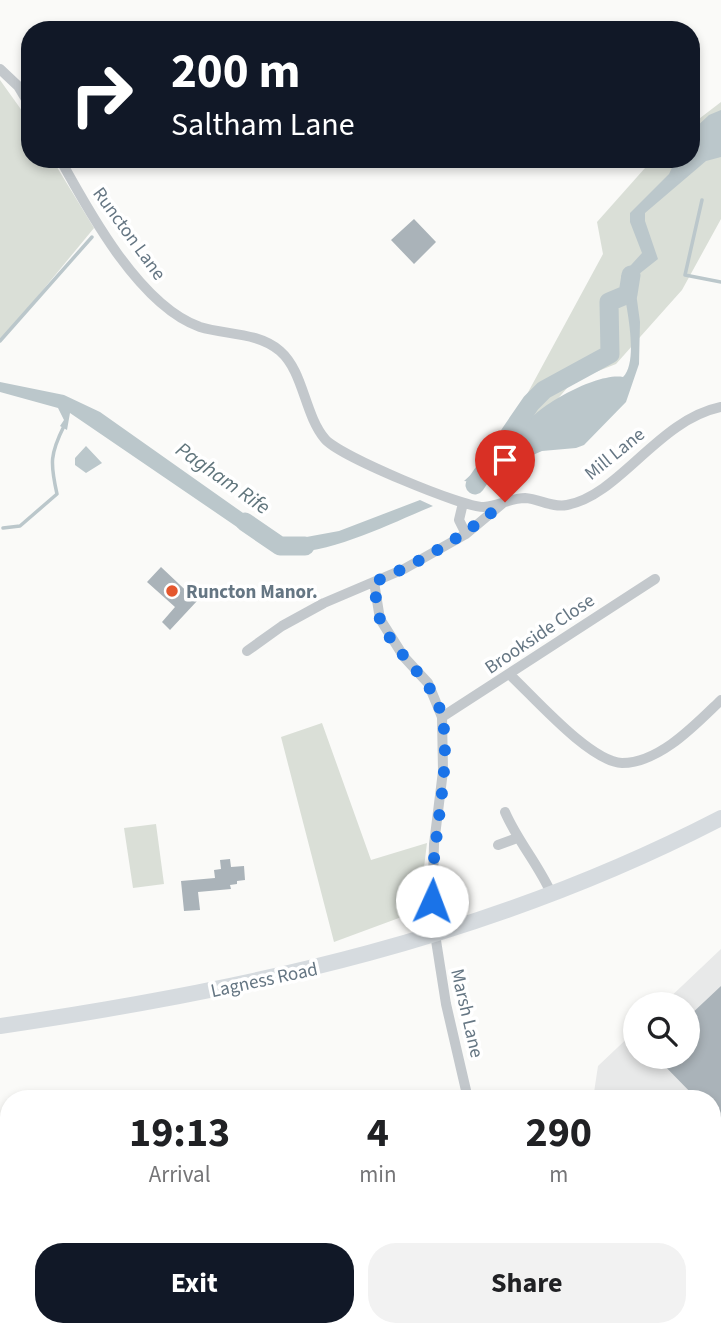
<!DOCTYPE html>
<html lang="en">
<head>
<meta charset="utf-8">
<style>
	body { margin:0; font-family:"Source Sans 3",sans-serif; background:#f2f2f2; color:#202124; height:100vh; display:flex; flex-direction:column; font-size:26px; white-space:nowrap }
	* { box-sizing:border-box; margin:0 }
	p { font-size:23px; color:#757577 }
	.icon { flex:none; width:38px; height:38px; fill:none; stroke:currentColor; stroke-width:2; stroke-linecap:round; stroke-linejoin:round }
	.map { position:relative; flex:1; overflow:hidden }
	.drawer { position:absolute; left:0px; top:1090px; width:721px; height:247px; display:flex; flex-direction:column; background:#fff; border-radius:28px 28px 0 0; box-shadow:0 4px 10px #0003 }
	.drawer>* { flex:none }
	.hud { position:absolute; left:21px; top:21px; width:679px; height:147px; border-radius:28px; box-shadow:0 4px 10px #0003; background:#111827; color:#fff; overflow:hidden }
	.controls { position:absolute; left:623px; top:992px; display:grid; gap:14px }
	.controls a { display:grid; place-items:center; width:77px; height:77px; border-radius:50%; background:#fff; box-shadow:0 4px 10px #0003; font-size:35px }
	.pin { position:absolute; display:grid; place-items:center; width:60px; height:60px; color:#fff; margin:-72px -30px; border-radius:50% 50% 50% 0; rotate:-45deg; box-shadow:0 0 7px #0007 }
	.pin .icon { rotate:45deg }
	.me { position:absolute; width:77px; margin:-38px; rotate:2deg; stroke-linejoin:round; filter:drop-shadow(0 0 5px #0008) }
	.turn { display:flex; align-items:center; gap:24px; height:147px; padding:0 35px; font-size:32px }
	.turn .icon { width:91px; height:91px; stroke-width:2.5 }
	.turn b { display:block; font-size:49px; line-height:60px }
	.eta { display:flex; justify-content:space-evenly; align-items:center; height:119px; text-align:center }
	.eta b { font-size:42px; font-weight:700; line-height:49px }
	.cta { display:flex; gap:14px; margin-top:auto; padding:14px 35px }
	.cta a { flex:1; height:80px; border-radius:28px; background:#111827; color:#fff; font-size:28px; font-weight:700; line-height:80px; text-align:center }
	.cta a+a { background:#f2f2f2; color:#202124 }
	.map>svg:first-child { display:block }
	.built { fill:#e8e9e9 }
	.green { fill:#dadfd7 }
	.water { fill:#bbc7cb }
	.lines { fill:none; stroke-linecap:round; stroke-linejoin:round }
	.stream { stroke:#bbc7cb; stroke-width:3.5 }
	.river { stroke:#bbc7cb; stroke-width:19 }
	.building { fill:#aab3b9 }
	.minor { stroke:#c3c8cc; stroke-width:10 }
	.secondary { stroke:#d6dbdf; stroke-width:16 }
	.route { stroke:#1a73e8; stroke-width:12; stroke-dasharray:0 21.6 }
	.poi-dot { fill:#e4572e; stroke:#fff; stroke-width:2.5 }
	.labels { text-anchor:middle; stroke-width:7; stroke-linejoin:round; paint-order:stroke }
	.street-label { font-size:19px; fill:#657683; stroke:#fff }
	.poi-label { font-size:19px; font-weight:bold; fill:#657683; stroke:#fff; text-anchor:start }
	.water-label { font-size:21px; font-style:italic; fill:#60757c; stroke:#fff }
</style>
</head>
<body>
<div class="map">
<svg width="721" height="1336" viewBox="0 0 721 1336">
	<rect width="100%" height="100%" fill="#fafaf8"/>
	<!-- built -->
	<path class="built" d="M 721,949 L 721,1261 L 712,1251 L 712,1099 L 593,1099 L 598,1066 L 635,1031 L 635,1057 L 688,1057 L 688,1004 L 663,1004 Z"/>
	<!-- green -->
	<path class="green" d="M 0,80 L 30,122 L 30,159 L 52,159 L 94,228 L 0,342 Z
		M 721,102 L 721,219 L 682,290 L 616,364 L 573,381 L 532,429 L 513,420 L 603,254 L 597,222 L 653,159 L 691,159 L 691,125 Z
		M 322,723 L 371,860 L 427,843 L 420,900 L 407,915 L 334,942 L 281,737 Z
		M 156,824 L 164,884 L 133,888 L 124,828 Z"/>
	<!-- water -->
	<path class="water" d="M 721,110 L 721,157 L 706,161 L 645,213 L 645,221 L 658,259 L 634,278 L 640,322 L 639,364 L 626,402 L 584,445 L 576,448 L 542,451 L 519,461 C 519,451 517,438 522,429 C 535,406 598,372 623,377 C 640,360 625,300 621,276 L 642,253 L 630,222 L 630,213 L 669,174 L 676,159 L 691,159 L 691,132 L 709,115 Z
		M 0,382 L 64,395 L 100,412 L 270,532 L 259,542 L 70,413 L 67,430 L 60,426 L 64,420 L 58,408 L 0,392 Z
		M 86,446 L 102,463 L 86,473 L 75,465 L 75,458 Z
		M 487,460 L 497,466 L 489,484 L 464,481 Z
		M 420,500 L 433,506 C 393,522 319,561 276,550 L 290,540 L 339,531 Z"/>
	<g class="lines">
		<!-- stream -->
		<path class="stream" d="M 702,200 L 685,275 L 721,282
			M 0,341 L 92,237
			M 3,528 L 20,526 L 57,494 C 50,463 50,454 64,426"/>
		<!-- river -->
		<path class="river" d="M 475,485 L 531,403 L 544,390 L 610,354 L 609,302 L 628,294 L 631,275
			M 245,522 L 280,546 L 305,546"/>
	</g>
	<!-- building -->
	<path class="building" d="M 414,219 L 436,242 L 414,264 L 391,240 Z
		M 161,567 L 197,601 L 170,630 L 162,622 L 175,607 L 147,582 Z
		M 230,859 L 231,867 L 244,866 L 245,880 L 237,881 L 237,884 L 230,885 L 231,889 L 198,892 L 200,910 L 184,911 L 181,881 L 215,878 L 214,870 L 221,869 L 220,860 Z
		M 721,986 L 721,1124 L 712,1115 L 712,1099 L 697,1099 L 656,1057 L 688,1057 L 688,1017 Z
		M 721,1307 L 721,1336 L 712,1336 L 712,1315 Z"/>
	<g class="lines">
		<!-- minor -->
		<path class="minor" d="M 0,69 L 18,86 L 30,106
			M 60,159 C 89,212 140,306 200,327 C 226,335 258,332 280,351 C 304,372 304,414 325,439 C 339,456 464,508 484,507 C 498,506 511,498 525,498 C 540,499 552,508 567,505 C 620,495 658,420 721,407
			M 463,503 L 459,520 L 466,534
			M 374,582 L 380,619 L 404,657 L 428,683 L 442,717 L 443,771 L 434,844 L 432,915 L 446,1004 L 468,1099
			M 247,651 L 282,626 L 324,603 L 404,569 L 466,534 L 503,503
			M 509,674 C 533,696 590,762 622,763 C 660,763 696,724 721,700
			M 442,717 L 655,579
			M 505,812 C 518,842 539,865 552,895
			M 498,845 L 517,838
			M 712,1298 L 721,1285
			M 553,1328 L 558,1336
			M 325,1336 L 332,1328
			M 675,1336 L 683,1328"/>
		<!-- secondary -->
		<path class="secondary" d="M 0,1026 C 254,989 491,937 721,818"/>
	</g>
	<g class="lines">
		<!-- route -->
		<path class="route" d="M 432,901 C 430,846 454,761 441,713 C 431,676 394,655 380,619 C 376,608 376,594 374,582 C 422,562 465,535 505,502"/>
	</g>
	<!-- markers -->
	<circle class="poi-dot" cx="172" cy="591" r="7"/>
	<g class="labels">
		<!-- street labels -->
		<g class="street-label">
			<text transform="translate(130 233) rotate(54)" y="7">Runcton Lane</text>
			<text transform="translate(614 453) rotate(-39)" y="7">Mill Lane</text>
			<text transform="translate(539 633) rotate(-34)" y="7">Brookside Close</text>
			<text transform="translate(264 979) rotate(-12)" y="7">Lagness Road</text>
			<text transform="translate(468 1013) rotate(77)" y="7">Marsh Lane</text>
		</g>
		<!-- poi labels -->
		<g class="poi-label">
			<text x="186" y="598">Runcton Manor.</text>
		</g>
		<!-- water labels -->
		<g class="water-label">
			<text transform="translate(223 478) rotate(35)" y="7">Pagham Rife</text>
		</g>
	</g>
</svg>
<div class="controls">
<a><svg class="icon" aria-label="search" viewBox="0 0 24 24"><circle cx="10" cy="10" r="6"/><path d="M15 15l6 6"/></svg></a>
</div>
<div class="pin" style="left:505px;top:502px;background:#d93025"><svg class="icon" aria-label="arrive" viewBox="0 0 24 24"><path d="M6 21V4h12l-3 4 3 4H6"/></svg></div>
<svg class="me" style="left:432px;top:901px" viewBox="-20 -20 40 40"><circle r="19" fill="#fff"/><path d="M0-13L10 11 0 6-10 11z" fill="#1a73e8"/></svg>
<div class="hud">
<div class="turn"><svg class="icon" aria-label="right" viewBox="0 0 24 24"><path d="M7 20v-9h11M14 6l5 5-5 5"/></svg><div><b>200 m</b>Saltham Lane</div></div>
</div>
<section class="drawer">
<div class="eta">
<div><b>19:13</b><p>Arrival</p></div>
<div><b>4</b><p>min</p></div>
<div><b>290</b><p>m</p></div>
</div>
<div class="cta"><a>Exit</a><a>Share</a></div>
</section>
</div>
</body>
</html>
